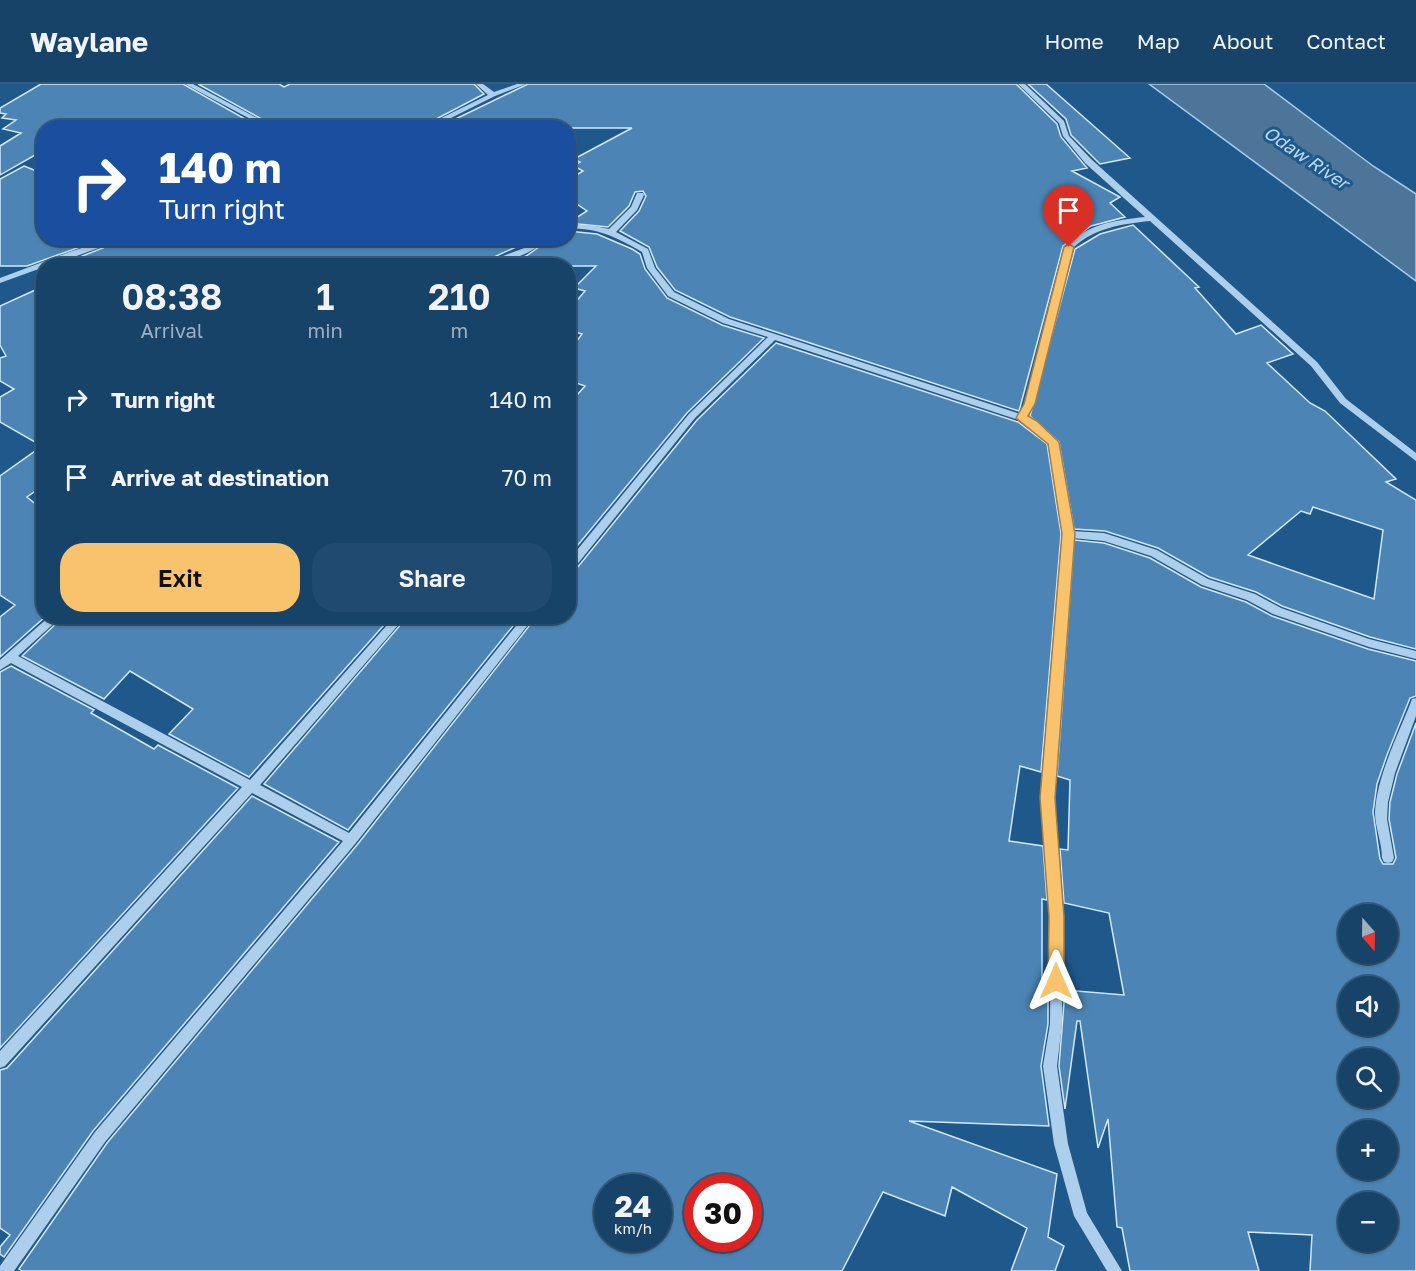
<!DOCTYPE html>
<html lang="en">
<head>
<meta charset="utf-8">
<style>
	body { margin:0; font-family:"Golos Text",sans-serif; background:#204a6f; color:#f1f3f6; height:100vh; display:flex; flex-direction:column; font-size:22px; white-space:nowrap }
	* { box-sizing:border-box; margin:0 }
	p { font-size:20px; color:#9eb0c0 }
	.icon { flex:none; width:33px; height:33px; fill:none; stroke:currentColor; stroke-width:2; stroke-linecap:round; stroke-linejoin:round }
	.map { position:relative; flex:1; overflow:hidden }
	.details { position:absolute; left:36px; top:174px; width:540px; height:366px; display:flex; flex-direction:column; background:#174369; border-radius:24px; box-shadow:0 2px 4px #0004,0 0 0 2px #365c7d }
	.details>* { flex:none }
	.top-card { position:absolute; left:36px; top:36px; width:540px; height:126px; border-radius:24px; box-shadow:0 2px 4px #0004,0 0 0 2px #365c7d; background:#1a4fa0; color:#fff; overflow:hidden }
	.needle { width:39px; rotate:160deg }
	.buttons { position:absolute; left:1338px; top:820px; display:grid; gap:12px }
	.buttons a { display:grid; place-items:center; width:60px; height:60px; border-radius:50%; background:#174369; box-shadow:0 2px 4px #0004,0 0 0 2px #365c7d; font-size:30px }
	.speed { position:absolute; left:594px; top:1090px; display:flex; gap:12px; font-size:30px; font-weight:700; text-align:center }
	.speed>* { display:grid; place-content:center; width:78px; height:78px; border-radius:50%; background:#174369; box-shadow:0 2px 4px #0004,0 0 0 2px #365c7d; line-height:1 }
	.speed small { font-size:15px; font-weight:400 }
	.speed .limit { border:9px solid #d22; background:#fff; color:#111 }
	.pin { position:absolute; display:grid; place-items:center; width:51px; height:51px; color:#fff; margin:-62px -26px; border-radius:50% 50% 50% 0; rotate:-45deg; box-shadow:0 0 6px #0007 }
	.pin .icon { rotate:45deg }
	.me { position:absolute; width:66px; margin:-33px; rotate:0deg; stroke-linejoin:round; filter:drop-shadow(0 0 4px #0008) }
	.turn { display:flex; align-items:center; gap:21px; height:126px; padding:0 24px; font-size:27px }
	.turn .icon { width:78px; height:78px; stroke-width:2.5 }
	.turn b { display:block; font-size:42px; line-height:51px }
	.eta { display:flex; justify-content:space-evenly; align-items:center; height:102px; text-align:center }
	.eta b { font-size:36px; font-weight:600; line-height:42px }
	.button { display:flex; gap:12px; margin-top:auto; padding:12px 24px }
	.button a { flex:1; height:69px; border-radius:24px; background:#f9c36d; color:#111; font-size:24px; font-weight:600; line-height:69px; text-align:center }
	.button a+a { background:#204a6f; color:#f1f3f6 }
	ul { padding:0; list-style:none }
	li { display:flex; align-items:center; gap:18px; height:78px; padding:0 24px }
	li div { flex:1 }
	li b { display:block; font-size:22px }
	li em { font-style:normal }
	header { display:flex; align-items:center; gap:36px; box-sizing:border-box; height:84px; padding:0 30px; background:#174369; border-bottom:2px solid #365c7d }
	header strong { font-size:28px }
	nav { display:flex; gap:33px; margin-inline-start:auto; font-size:21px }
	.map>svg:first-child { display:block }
	.water { fill:#4d7599; stroke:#a0cbed; stroke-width:1.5 }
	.building { fill:#4c85b5; stroke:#d2e7f9; stroke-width:1.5; fill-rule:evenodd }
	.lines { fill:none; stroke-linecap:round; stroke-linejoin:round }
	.minor { fill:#adcfec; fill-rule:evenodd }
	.route { fill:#f9c36d; stroke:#a27f47; stroke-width:1.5 }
	.labels { text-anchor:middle; stroke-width:6; stroke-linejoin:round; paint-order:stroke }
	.far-water-label { font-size:18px; font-style:italic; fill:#b9d9f3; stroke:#1f598c }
</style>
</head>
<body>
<header>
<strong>Waylane</strong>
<nav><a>Home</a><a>Map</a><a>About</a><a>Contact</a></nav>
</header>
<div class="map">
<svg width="1416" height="1187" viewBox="0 0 1416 1187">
	<rect width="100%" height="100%" fill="#1f598c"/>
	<!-- water -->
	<path class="water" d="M 1149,0 L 1264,0 L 1373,82 L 1416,110 L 1416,197 Z"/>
	<!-- building -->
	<path class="building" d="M 41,0 L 183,0 L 261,44 L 44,44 L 44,66 L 0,91 L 0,62 L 21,49 L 3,45 L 16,36 L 2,34 L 6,30 L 0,29 L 0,24 Z
		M 198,0 L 279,0 L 284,3 L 290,0 L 474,0 L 484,10 L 419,44 L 278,44 Z
		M 528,0 L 1016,0 L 1057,40 L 1061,53 L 1087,84 L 1072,87 L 1120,113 L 1110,119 L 1125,133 L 1091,142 L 1063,162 L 1019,327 L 730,233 L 675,206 L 657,183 L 649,163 L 620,147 L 639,127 L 646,112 L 643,107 L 635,108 L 629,122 L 608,143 L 568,139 L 587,127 L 568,114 L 568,96 L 583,87 L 574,82 L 580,78 L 574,75 L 632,44 L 437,44 Z
		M 1028,0 L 1046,0 L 1130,74 L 1100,80 L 1071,51 L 1066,35 Z
		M 24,82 L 44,90 L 44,154 L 105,154 L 27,182 L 0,182 L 0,95 Z
		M 1133,141 L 1199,203 L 1195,204 L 1236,250 L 1261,241 L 1293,270 L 1267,279 L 1310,319 L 1325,327 L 1396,395 L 1386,398 L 1416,416 L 1416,565 L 1370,553 L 1282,522 L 1256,508 L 1209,493 L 1158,464 L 1105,447 L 1074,445 L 1059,358 L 1030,332 L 1075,165 L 1100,150 ZM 1313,423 L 1383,446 L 1374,515 L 1248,471 L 1301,427 L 1310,430 Z
		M 568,147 L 597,150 L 632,165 L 640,170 L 645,185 L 667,214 L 722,241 L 764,254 L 687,329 L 568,473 L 568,321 L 585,302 L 568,296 L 568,269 L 582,250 L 568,246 L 568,227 L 585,207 L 574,204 L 596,182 L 498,182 L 526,172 L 552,154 L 568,154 Z
		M 128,154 L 536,154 L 474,182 L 57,182 Z
		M 44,202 L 44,401 L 27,413 L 44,427 L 44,442 L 35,449 L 44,455 L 44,532 L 46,532 L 0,573 L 0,533 L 15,521 L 0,511 L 0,392 L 42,362 L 0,338 L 0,313 L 14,305 L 0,297 L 0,274 L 6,272 L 0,261 L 0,222 Z
		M 776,259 L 1018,338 L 1047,360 L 1061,450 L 1041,688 L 1020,682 L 1009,757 L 1043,762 L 1047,816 L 1042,815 L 1042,904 L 1048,905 L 1048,940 L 1041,982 L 1049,1042 L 909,1037 L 1057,1090 L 1048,1153 L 1064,1162 L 1055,1187 L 1011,1187 L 1027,1144 L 952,1103 L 945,1132 L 883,1108 L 842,1187 L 22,1187 L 19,1185 L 107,1059 L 357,761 L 537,532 L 568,532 L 568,491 L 573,489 L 697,336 ZM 608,1104 L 658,1104 L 658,1155 L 608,1155 ZM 698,1104 L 748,1104 L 748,1155 L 698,1155 Z
		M 1074,456 L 1104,459 L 1150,474 L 1201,503 L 1246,518 L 1272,532 L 1368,565 L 1416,577 L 1416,612 L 1410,614 L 1387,671 L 1377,700 L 1373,728 L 1380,775 L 1383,780 L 1393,780 L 1396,774 L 1389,735 L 1390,718 L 1397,690 L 1416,639 L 1416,1187 L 1310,1187 L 1312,1151 L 1248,1148 L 1259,1187 L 1130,1187 L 1122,1144 L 1117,1143 L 1108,1035 L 1098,1064 L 1080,937 L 1077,937 L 1065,1025 L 1059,982 L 1065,906 L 1124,911 L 1109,829 L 1064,819 L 1060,765 L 1068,766 L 1070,696 L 1057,692 ZM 1348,831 L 1388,831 L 1388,870 L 1348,870 ZM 1348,903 L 1388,903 L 1388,942 L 1348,942 ZM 1348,975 L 1388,975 L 1388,1014 L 1348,1014 ZM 1348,1047 L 1388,1047 L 1388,1086 L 1348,1086 ZM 1348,1119 L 1388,1119 L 1388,1158 L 1348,1158 Z
		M 64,532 L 392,532 L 249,693 L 169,650 L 193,625 L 130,587 L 104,615 L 22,572 Z
		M 408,532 L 521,532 L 348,746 L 264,700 Z
		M 11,582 L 94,626 L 91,629 L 154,665 L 158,661 L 238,704 L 0,964 L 0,588 Z
		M 252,712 L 339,758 L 93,1047 L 4,1173 L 0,1170 L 0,1163 L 10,1151 L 0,1144 L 0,986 L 7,984 Z"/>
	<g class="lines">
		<!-- minor -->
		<path class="minor" d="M 185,0 L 193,0 L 276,44 L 267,44 Z
			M 476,0 L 483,0 L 494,8 L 517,0 L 526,0 L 495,12 L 431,44 L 421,44 L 488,11 Z
			M 1018,0 L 1025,0 L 1064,37 L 1069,52 L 1091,75 L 1317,278 L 1346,315 L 1416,369 L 1416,377 L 1340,319 L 1311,282 L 1150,137 C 1121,140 1094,144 1073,164 L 1033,320 L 1027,333 L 1036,338 L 1057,358 L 1072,447 L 1104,449 L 1157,466 L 1208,495 L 1255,510 L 1281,524 L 1369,555 L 1416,567 L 1416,575 L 1369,563 L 1273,530 L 1247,516 L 1202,501 L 1151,472 L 1104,457 L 1072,454 L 1053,714 L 1063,833 L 1062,940 L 1057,982 L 1068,1060 L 1087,1129 L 1122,1187 L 1107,1187 L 1074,1132 L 1054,1060 L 1043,982 L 1050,940 L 1051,833 L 1041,714 L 1063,450 L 1049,359 L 1030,342 L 1019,336 L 775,256 L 695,334 L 571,488 L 568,489 L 568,477 L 689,330 L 768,253 L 723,239 L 668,212 L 647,184 L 642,168 C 618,154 597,143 568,145 L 568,141 L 590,141 L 609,145 L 631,123 L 637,109 L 643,109 L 644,111 L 637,126 L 616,148 L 648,165 L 655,184 L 674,208 L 729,235 L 1020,330 L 1025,320 L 1065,163 C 1086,140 1116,136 1145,133 L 1085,79 L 1063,52 L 1059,39 Z
			M 114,154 L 126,154 L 49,182 L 44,182 L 44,183 L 0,199 L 0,194 L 72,167 Z
			M 541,154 L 550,154 C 531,170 501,182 476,182 L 527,163 Z
			M 50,532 L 62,532 L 18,572 L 250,696 L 395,532 L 406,532 L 260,701 L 349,749 L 524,532 L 535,532 L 355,760 L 105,1058 L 14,1187 L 0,1187 L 0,1182 L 95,1048 L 343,757 L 252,709 L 5,982 L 0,984 L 0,967 L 242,703 L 11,579 L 0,586 L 0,576 Z
			M 1416,614 L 1416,632 L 1395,689 L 1388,718 L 1387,735 L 1394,774 L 1392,778 L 1388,779 L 1384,778 L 1382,774 C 1382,758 1375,744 1375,728 C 1377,692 1398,651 1411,618 L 1412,615 Z"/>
	</g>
	<!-- route -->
	<path class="route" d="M 1069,160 L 1074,163 L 1035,320 L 1028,332 L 1037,337 L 1059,358 L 1075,450 L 1055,714 L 1064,833 L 1064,897 L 1062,903 L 1056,905 L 1051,903 L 1048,897 L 1049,833 L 1040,714 L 1062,450 L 1048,360 L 1016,334 L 1024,320 L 1064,163 Z"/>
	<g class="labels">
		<!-- far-water labels -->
		<g class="far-water-label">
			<text transform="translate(1306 74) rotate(34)" y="6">Odaw River</text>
		</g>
	</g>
</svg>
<div class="buttons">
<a><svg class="needle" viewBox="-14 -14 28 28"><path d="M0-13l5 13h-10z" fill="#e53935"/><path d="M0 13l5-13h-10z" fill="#9eb0c0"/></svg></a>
<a><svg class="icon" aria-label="sound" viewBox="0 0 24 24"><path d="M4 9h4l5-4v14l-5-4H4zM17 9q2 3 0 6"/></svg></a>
<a><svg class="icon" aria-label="search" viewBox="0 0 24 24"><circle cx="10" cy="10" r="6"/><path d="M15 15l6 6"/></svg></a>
<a>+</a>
<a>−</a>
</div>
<div class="speed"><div>24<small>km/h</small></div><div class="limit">30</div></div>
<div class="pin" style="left:1069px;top:163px;background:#d93025"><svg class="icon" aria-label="arrive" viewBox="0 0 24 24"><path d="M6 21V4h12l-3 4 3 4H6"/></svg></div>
<svg class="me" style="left:1056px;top:897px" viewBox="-20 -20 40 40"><path d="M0-17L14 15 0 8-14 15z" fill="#f9c36d" stroke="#fff" stroke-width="4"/></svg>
<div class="top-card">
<div class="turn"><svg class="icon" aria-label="right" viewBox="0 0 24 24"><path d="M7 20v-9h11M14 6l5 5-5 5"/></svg><div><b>140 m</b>Turn right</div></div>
</div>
<section class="details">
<div class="eta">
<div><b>08:38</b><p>Arrival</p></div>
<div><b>1</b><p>min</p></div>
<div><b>210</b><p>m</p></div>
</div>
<ul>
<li><svg class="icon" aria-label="right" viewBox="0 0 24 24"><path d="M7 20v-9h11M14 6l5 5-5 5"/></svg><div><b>Turn right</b></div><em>140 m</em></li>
<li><svg class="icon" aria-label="arrive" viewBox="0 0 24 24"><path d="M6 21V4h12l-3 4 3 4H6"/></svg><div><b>Arrive at destination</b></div><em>70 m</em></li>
</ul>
<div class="button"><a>Exit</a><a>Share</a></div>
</section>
</div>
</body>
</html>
